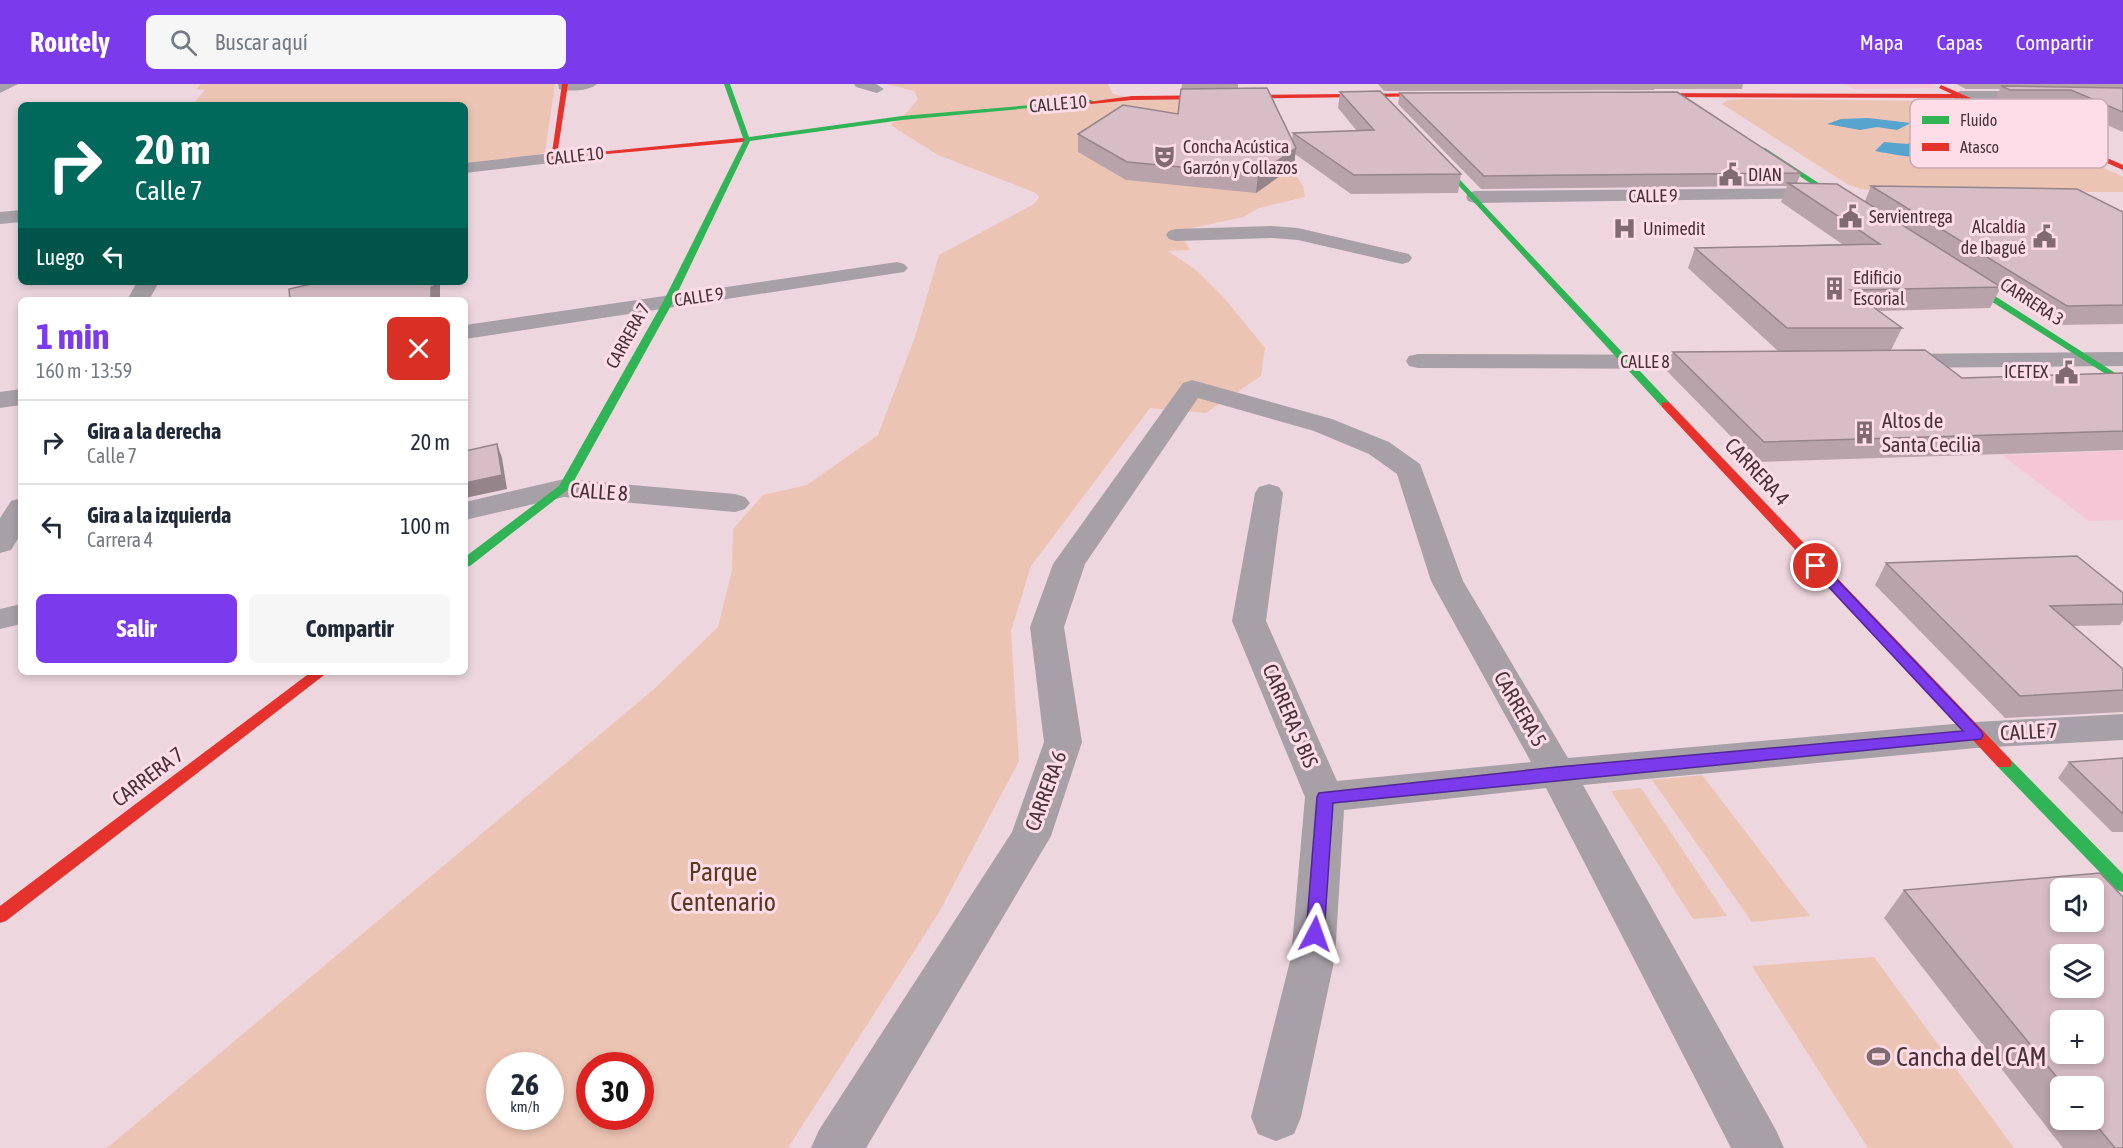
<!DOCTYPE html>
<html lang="es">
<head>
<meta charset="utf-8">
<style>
	body { margin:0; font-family:"Asap Condensed",sans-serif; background:#f6f6f7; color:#1f2937; height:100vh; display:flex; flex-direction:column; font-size:22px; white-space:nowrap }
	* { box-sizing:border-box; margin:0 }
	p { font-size:20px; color:#747a83 }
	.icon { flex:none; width:33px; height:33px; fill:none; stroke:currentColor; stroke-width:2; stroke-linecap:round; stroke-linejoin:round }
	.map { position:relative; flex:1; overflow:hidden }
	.sheet { position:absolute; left:18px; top:213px; width:450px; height:378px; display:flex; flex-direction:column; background:#fff; border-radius:9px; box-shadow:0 3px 9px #0003 }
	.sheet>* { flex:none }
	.banner { position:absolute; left:18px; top:18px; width:450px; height:183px; border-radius:9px; box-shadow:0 3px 9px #0003; background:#00695c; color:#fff; overflow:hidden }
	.fabs { position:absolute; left:2050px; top:794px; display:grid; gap:12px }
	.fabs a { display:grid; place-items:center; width:54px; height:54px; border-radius:9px; background:#fff; box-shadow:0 3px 9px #0003; font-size:30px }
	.speed { position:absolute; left:486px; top:968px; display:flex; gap:12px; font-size:30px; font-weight:700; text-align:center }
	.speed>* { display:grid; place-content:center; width:78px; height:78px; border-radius:50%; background:#fff; box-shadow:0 3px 9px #0003; line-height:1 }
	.speed small { font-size:15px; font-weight:400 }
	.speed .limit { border:9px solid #d22; background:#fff; color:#111 }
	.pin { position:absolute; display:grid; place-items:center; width:51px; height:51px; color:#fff; margin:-26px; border:3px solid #fff; border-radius:50%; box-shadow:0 2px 6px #0007 }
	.me { position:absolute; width:66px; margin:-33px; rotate:4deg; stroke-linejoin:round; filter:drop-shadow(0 0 4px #0008) }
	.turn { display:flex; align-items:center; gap:21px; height:126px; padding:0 18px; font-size:27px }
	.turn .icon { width:78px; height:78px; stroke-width:2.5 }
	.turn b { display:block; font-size:42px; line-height:51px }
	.then { display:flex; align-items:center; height:57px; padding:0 18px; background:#0003; gap:12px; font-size:22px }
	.round { display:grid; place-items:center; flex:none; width:63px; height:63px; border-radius:9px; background:#f6f6f7 }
	.head { display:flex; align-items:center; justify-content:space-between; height:102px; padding:0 18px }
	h1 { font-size:36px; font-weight:700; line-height:45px; color:#7c3aed }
	.button { display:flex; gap:12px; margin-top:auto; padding:12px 18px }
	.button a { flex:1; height:69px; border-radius:9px; background:#7c3aed; color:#fff; font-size:24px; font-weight:700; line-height:69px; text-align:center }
	.button a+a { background:#f6f6f7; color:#1f2937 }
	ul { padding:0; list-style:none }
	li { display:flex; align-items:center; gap:18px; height:84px; padding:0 18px; border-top:2px solid #e0e1e3 }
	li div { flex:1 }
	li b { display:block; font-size:22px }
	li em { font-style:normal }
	header { display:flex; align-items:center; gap:36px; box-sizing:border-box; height:84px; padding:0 30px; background:#7c3aed; color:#fff }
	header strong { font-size:28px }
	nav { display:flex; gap:33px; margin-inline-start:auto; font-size:21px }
	.search { width:420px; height:54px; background:#f6f6f7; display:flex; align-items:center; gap:15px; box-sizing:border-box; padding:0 21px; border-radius:9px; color:#747a83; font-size:22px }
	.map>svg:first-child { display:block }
	.built { fill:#f4c6d6 }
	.green { fill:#ecc4b3; fill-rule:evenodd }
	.water { fill:#57a4cf }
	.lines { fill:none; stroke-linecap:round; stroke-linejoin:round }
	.street { fill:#a7a0a7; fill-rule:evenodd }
	.fast { fill:#30b455; fill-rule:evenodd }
	.jam { fill:#e5322d; fill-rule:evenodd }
	.wall { fill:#b9a3aa; fill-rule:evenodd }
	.shaded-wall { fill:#96848b }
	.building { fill:#d7bdc6; stroke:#96848b; stroke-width:1.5; fill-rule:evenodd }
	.route { fill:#7c3aed; stroke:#51269a; stroke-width:1.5 }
	.labels { text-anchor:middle; stroke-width:6; stroke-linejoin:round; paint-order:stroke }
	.far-street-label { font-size:18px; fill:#473239; stroke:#ffdde8 }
	.far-poi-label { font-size:18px; fill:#473239; stroke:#ffdde8; text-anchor:start }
	.poi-label { font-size:21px; fill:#473239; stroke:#ffdde8; text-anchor:start }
	.street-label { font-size:21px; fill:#473239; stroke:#ffdde8 }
	.near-park-label { font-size:26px; fill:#5b391e; stroke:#ffdde8 }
	.near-poi-label { font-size:26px; fill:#473239; stroke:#ffdde8; text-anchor:start }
	.key { fill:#ffdde8; stroke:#c8aab4; stroke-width:1.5 }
	.key-label { font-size:16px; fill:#473239 }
</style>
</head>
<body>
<header>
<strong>Routely</strong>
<div class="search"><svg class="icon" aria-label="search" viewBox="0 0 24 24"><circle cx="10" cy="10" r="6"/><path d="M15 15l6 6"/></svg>Buscar aquí</div>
<nav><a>Mapa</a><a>Capas</a><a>Compartir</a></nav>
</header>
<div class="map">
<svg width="2123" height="1064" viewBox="0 0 2123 1064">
	<rect width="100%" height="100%" fill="#eed6de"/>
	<!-- built -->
	<path class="built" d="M 1846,0 L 1929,0 L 1939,4 L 1854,5 Z
		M 2123,367 L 2123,436 L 2089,437 L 2002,371 Z"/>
	<!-- green -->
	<path class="green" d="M 201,0 L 555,0 L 545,68 L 540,71 L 465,79 L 465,21 L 192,21 L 205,6 L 196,5 Z
		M 886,0 L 1108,0 L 1113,10 L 1132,14 L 1175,13 L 1287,78 L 1303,102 L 1305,113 L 1259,124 L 1243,133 L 1179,147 L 1190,166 L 1168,167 L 1196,186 L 1225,215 L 1265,264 L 1261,292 L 1206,329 L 1150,324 L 1031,482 L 1011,547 L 1019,677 L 938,830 L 788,1064 L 107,1064 L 653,606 L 718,543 L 732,486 L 733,445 L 763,411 L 807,401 L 878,351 L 915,253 L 939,171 L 1034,120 L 1039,113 L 1036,109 L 938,71 L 895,44 L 891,40 L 902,34 L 918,15 L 914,7 ZM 500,981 L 550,981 L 550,1032 L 500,1032 ZM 590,981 L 640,981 L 640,1032 L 590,1032 Z
		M 1743,15 L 1930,17 L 1981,26 L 2123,93 L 2123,108 L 1891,108 L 1861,105 L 1847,100 L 1722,20 L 1728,16 Z
		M 1702,691 L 1810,832 L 1752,838 L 1652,696 Z
		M 1641,704 L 1727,832 L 1693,835 L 1611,707 Z
		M 1874,873 L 2014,1064 L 1868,1064 L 1752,882 Z"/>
	<!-- water -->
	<path class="water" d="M 1868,34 L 1911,39 L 1897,46 L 1877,43 L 1860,46 L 1827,40 L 1841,35 Z
		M 1918,56 L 1966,66 C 1939,80 1903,72 1875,67 L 1884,58 L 1907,60 Z"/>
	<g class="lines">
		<!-- street -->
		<path class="street" d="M 0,0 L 18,0 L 0,9 Z
			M 558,0 L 597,0 C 590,7 569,8 559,5 Z
			M 854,0 L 876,0 L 884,5 L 877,9 L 856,3 Z
			M 1960,7 L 2123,7 L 2123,17 L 1955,15 L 1952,12 L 1955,9 Z
			M 553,69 L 559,70 L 562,74 L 559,78 L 465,89 L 465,79 Z
			M 1828,104 L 1835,106 L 1837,110 L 1835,114 L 1475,119 L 1468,117 L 1466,113 L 1468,109 L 1475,107 Z
			M 21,126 L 21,138 L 0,140 L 0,128 Z
			M 1272,142 L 1298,144 L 1409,170 L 1412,174 L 1409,178 L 1402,180 L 1298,156 L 1272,154 L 1176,157 L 1169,155 L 1166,151 L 1169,147 L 1176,145 Z
			M 897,178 L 904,180 L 908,184 L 904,188 L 465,255 L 465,241 Z
			M 137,198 L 159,198 L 149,216 L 127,216 Z
			M 2123,268 L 2123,282 L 1894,284 L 1885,282 L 1882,277 L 1885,272 L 1894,270 Z
			M 1418,270 L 1714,271 L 1723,273 L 1726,278 L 1723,283 L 1714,285 L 1418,284 L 1409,282 L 1406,277 L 1409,272 Z
			M 1192,296 L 1332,335 L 1389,358 L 1420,380 L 1463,497 L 1568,674 L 1976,638 L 2123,630 L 2123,656 L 1976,664 L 1583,701 L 1776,1046 L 1784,1064 L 1731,1064 L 1546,704 L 1344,726 L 1335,873 L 1301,1033 L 1294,1050 L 1276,1057 L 1258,1050 L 1251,1033 L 1291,873 L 1305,713 L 1232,537 L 1255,409 L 1259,403 L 1269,400 L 1279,403 L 1283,409 L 1266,537 L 1337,697 L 1531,678 L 1431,497 L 1397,390 L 1369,370 L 1314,347 L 1198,314 L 1085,480 L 1064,543 L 1082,658 L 1051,752 L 866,1064 L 811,1064 L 819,1046 L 1012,748 L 1044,658 L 1030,543 L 1053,480 L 1183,299 Z
			M 21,305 L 21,321 L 0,324 L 0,308 Z
			M 564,395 L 735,410 L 745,413 L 750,419 L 745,425 L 735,428 L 564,413 L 465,436 L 465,418 Z
			M 21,414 L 21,450 L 11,466 L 0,469 L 0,434 L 11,417 Z
			M 21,520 L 21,540 L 0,545 L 0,525 Z"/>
		<!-- fast -->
		<path class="fast" d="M 724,0 L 730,0 L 749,53 L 902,32 L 1091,16 L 1094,18 L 902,36 L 750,57 L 673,218 L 570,404 L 470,482 L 465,483 L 465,473 L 559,402 L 663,218 L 743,58 L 739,56 L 743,54 Z
			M 1426,64 L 1430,64 L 1670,319 L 1670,323 L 1662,323 L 1426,66 Z
			M 1761,64 L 1765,64 L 1857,124 L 1850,126 L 1761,66 Z
			M 1953,189 L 1959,189 L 2123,294 L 2123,301 L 1953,193 Z
			M 2004,673 L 2010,675 L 2123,790 L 2123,808 L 2117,806 L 1998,683 L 1996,679 L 1998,675 Z"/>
		<!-- jam -->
		<path class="jam" d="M 562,0 L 568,0 L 557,72 L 742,54 L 745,56 L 742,58 L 551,75 Z
			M 1941,1 L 2123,81 L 2123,86 L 1960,14 L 1637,13 L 1634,11 L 1637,9 L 1952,10 L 1939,4 Z
			M 1444,9 L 1446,12 L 1132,16 L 1091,20 L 1088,18 L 1132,12 Z
			M 1666,318 L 1670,319 L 2010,675 L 2012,679 L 2010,683 L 1998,683 L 1662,323 L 1662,319 Z
			M 311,588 L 328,588 L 6,837 L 0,839 L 0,822 Z"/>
	</g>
	<!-- wall -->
	<path class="wall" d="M 1182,0 L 1238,0 L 1238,4 L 1292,56 L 1293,49 L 1357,47 L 1338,24 L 1340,8 L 1461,90 L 1458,109 L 1351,110 L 1295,70 L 1294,82 L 1256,109 L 1126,96 L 1078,68 L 1078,50 L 1178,30 Z
		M 1378,0 L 1743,0 L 1742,5 L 1654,5 L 1654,6 L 1384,7 Z
		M 1956,0 L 2123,0 L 2123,48 L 2063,22 L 2003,22 L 1994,18 L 2000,5 L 1966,5 Z
		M 1400,9 L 1801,89 L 1797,99 L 1865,117 L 1871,102 L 2123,128 L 2123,240 L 2056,241 L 2000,205 L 1990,224 L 1878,227 L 1902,244 L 1891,266 L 1962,294 L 2123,289 L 2123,366 L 1756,378 L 1666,286 L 1673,268 L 1778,267 L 1688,184 L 1695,164 L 1842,160 L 1781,118 L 1787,102 L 1481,105 L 1398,20 Z
		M 1886,479 L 2123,509 L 2123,536 L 2120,541 L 2073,542 L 2123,585 L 2123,628 L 2005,634 L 1875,501 Z
		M 2123,674 L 2123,748 L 2112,748 L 2058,694 L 2069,678 Z
		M 2100,789 L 2123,813 L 2123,1064 L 2063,1064 L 1884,834 L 1904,806 ZM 2061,804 L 2094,804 L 2094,837 L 2061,837 ZM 2061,870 L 2094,870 L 2094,903 L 2061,903 ZM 2061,936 L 2094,936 L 2094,969 L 2061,969 ZM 2061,1002 L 2094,1002 L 2094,1035 L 2061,1035 Z"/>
	<!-- shaded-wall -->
	<path class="shaded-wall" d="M 1296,64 L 1294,82 L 1256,109 L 1258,90 Z
		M 434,198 L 440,198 L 440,216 L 431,216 L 431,203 Z
		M 497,360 L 502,374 L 507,405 L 465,414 L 465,399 Z"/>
	<!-- building -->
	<path class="building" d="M 2001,2 L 2123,4 L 2123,28 L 2071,6 L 2010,6 Z
		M 1267,4 L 1296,64 L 1258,90 L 1127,78 L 1078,50 L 1123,21 L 1178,30 L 1181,5 Z
		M 1380,7 L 1461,90 L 1354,91 L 1293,49 L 1374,46 L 1340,8 Z
		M 1677,8 L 1801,89 L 1484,92 L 1400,9 Z
		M 1788,99 L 1837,100 L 2001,203 L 1850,206 L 1902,244 L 1787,244 L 1695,164 L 1880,160 Z
		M 1871,102 L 2077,105 L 2123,128 L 2123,221 L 2067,222 Z
		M 320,198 L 434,198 L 434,202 L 431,203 L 431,216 L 290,216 L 289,205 Z
		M 1925,266 L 1962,294 L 2123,289 L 2123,347 L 1764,358 L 1673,268 Z
		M 497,360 L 502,391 L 465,399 L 465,367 Z
		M 2077,472 L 2123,509 L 2123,520 L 2050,522 L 2123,585 L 2123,606 L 2020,612 L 1886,479 Z
		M 2123,674 L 2123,730 L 2069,678 Z
		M 2100,789 L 2123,813 L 2123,1064 L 2115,1064 L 2091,1035 L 2094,1035 L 2094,1002 L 2064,1002 L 1904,806 ZM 2061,804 L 2094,804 L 2094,837 L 2061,837 ZM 2061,870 L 2094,870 L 2094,903 L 2061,903 ZM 2061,936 L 2094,936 L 2094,969 L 2061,969 Z"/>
	<!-- route -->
	<path class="route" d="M 1816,478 L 1821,479 L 1981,647 L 1983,651 L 1981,655 L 1333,719 L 1324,850 L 1321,856 L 1315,858 L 1308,856 L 1306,850 L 1317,713 L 1319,709 L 1557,683 L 1963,647 L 1811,484 L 1810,482 L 1811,479 Z"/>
	<!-- icons -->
	<defs>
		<symbol id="theatre-bare" viewBox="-9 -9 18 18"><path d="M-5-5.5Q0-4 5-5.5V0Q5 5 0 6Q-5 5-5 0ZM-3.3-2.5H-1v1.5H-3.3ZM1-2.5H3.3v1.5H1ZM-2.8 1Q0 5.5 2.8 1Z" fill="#816b73" stroke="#ffdde8" stroke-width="2.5" paint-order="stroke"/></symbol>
		<symbol id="civic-bare" viewBox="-9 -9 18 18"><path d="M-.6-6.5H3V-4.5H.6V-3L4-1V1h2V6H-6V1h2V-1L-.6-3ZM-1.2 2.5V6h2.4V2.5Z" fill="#816b73" stroke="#ffdde8" stroke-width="2.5" paint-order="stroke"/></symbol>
		<symbol id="hospital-bare" viewBox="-9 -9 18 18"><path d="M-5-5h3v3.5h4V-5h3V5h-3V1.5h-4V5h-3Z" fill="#816b73" stroke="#ffdde8" stroke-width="2.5" paint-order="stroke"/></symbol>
		<symbol id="building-bare" viewBox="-9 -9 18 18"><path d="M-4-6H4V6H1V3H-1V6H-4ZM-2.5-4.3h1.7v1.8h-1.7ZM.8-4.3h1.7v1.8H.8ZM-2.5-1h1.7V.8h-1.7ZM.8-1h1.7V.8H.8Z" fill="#816b73" stroke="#ffdde8" stroke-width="2.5" paint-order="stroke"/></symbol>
		<symbol id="stadium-bare" viewBox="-9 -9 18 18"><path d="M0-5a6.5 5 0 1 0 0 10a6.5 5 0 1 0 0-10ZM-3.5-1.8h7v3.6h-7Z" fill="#816b73" stroke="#ffdde8" stroke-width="2.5" paint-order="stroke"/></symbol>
	</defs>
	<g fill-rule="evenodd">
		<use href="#theatre-bare" x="1148" y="56" width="33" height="33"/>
		<use href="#civic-bare" x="1714" y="74" width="33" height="33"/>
		<use href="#civic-bare" x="1834" y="116" width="33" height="33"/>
		<use href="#hospital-bare" x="1608" y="128" width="33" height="33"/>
		<use href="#civic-bare" x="2028" y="136" width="33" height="33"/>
		<use href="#building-bare" x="1818" y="188" width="33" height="33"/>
		<use href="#civic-bare" x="2050" y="272" width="33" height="33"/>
		<use href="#building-bare" x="1848" y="332" width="33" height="33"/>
		<use href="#stadium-bare" x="1862" y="956" width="33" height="33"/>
	</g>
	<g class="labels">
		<!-- far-street labels -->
		<g class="far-street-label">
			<text transform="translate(1058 20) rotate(-5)" y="6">CALLE 10</text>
			<text transform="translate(575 72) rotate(-6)" y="6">CALLE 10</text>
			<text transform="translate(1653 112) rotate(-1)" y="6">CALLE 9</text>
			<text transform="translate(699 213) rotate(-8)" y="6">CALLE 9</text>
			<text transform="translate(2032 218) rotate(33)" y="6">CARRERA 3</text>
			<text transform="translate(628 252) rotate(-61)" y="6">CARRERA 7</text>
			<text x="1645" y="284">CALLE 8</text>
		</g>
		<!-- far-poi labels -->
		<g class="far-poi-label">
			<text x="1183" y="69">Concha Acústica<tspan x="1183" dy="21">Garzón y Collazos</tspan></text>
			<text x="1748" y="97">DIAN</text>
			<text x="1869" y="139">Servientrega</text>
			<text x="2026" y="149" text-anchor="end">Alcaldía<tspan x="2026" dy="21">de Ibagué</tspan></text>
			<text x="1643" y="151">Unimedit</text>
			<text x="1853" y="200">Edificio<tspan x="1853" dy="21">Escorial</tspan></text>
			<text x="2048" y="294" text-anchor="end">ICETEX</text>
		</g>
		<!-- poi labels -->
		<g class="poi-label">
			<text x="1882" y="344">Altos de<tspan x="1882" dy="24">Santa Cecilia</tspan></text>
		</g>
		<!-- street labels -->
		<g class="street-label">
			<text transform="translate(1757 388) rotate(47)" y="7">CARRERA 4</text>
			<text transform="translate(599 408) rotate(4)" y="7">CALLE 8</text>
			<text transform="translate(1520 625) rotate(60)" y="7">CARRERA 5</text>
			<text transform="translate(1290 632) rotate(67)" y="7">CARRERA 5 BIS</text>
			<text transform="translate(2029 648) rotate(-3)" y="7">CALLE 7</text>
			<text transform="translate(148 693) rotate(-37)" y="7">CARRERA 7</text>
			<text transform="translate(1046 707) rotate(-70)" y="7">CARRERA 6</text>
		</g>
		<!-- near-park labels -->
		<g class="near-park-label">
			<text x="723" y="797">Parque<tspan x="723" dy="30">Centenario</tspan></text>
		</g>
		<!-- near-poi labels -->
		<g class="near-poi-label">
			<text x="1896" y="982">Cancha del CAM</text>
		</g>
	</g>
	<!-- legend -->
	<rect x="1910" y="15" width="198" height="69" rx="9" class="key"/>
	<rect x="1922" y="32" width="27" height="8" fill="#30b455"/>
	<rect x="1922" y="59" width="27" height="8" fill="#e5322d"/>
	<g class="key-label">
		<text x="1960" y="42">Fluido</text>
		<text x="1960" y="69">Atasco</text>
	</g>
</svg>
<div class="fabs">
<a><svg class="icon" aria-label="sound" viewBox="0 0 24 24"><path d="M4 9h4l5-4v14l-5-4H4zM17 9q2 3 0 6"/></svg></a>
<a><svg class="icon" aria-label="layers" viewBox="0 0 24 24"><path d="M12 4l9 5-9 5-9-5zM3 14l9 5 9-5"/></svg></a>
<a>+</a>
<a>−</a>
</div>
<div class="speed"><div>26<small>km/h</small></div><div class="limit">30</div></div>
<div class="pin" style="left:1816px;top:482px;background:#d93025"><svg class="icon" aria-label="arrive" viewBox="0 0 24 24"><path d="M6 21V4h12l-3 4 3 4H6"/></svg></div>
<svg class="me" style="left:1315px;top:850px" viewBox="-20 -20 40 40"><path d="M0-17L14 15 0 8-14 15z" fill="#7c3aed" stroke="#fff" stroke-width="4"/></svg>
<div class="banner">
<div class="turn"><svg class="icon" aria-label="right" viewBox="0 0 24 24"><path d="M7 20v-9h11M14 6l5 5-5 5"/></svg><div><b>20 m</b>Calle 7</div></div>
<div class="then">Luego<svg class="icon" aria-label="left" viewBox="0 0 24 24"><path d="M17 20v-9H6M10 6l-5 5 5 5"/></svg></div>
</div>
<section class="sheet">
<div class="head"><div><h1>1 min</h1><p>160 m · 13:59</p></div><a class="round" style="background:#d93025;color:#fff"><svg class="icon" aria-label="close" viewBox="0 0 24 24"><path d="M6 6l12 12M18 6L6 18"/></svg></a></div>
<ul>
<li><svg class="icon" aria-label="right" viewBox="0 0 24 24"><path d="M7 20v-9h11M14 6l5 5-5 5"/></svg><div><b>Gira a la derecha</b><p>Calle 7</p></div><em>20 m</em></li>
<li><svg class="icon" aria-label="left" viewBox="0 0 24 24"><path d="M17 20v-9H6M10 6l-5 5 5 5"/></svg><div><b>Gira a la izquierda</b><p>Carrera 4</p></div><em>100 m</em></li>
</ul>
<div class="button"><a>Salir</a><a>Compartir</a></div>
</section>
</div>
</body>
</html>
